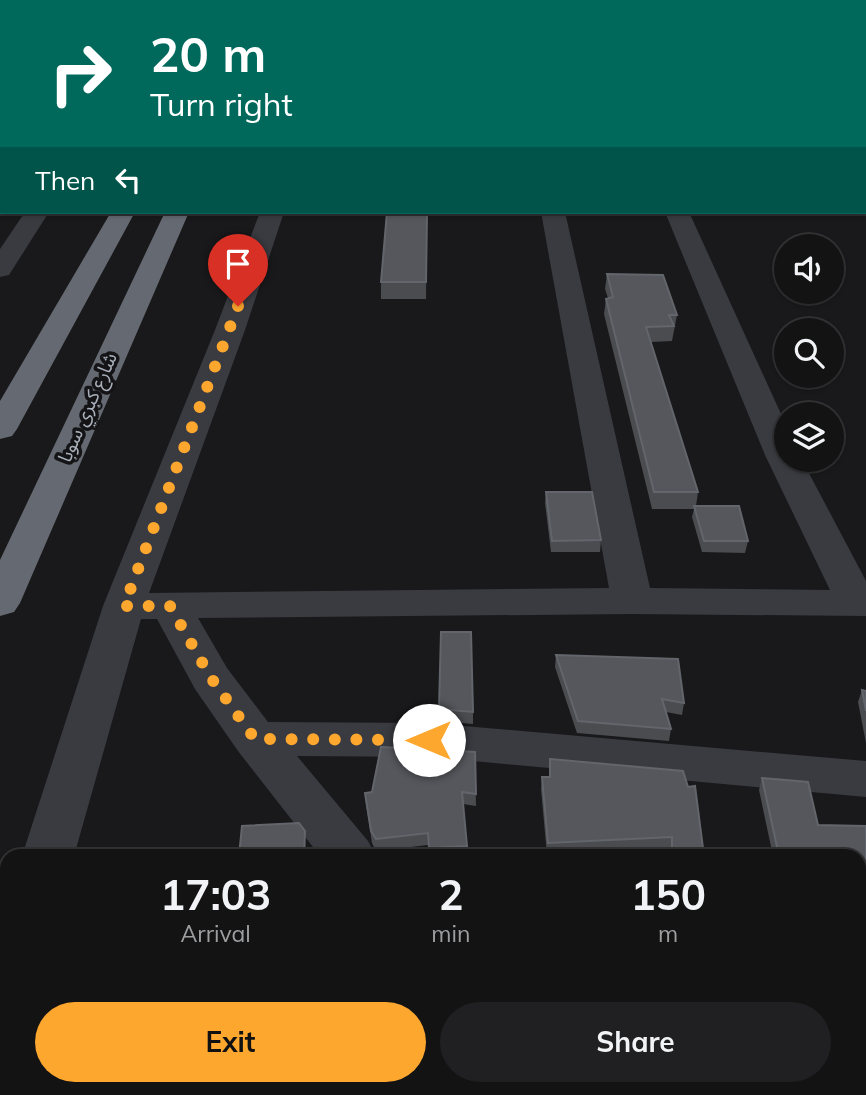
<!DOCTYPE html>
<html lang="en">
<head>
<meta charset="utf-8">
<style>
	body { margin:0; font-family:Mulish,"Noto Sans Arabic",sans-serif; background:#202022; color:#f1f3f6; height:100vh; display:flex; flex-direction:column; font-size:26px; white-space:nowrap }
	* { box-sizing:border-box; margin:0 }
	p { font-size:23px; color:#9d9ea0 }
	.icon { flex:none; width:38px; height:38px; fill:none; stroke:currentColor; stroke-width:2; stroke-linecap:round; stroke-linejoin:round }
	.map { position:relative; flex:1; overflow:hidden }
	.side { position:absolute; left:0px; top:849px; width:866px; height:247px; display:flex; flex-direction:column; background:#131314; border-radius:21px 21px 0 0; box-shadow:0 2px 5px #0004,0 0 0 2px #323234 }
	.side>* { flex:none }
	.hud { position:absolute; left:0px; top:0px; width:866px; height:214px; box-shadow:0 2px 5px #0004,0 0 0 2px #323234; background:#00695c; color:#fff; overflow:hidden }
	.tools { position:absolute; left:774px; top:234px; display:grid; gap:14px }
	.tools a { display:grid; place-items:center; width:70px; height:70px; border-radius:50%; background:#131314; box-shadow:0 2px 5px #0004,0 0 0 2px #323234; font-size:35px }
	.pin { position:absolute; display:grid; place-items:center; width:60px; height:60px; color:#fff; margin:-72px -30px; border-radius:50% 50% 50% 0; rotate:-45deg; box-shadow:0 0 7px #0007 }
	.pin .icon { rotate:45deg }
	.me { position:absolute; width:77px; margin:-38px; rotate:270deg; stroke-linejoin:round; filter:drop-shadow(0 0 5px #0008) }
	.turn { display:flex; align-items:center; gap:24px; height:147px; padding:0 35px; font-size:32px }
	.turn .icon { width:91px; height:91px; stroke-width:2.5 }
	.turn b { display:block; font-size:49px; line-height:60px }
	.then { display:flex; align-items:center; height:66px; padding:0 35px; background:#0003; gap:14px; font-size:26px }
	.eta { display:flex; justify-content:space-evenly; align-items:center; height:119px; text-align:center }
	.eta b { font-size:42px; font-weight:700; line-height:49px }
	.action { display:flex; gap:14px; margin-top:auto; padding:14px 35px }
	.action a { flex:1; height:80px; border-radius:42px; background:#fea72e; color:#111; font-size:28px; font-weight:700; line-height:80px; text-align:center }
	.action a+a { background:#202022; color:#f1f3f6 }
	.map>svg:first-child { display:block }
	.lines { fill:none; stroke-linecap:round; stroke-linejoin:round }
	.minor { fill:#393b41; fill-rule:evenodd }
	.highway { fill:#656a72; fill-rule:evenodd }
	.wall { fill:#4a4c50 }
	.shaded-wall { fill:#323336 }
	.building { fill:#55575c; stroke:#62656b; stroke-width:2 }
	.route { stroke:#fea72e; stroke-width:12; stroke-dasharray:0 21.6 }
	.labels { text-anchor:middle; stroke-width:7; stroke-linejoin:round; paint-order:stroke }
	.street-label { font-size:19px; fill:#aab1bc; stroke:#141416 }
</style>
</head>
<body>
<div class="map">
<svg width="866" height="1095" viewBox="0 0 866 1095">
	<rect width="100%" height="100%" fill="#19191b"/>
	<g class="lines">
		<!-- minor -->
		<path class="minor" d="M 6,0 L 21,0 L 5,2 Z
			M 174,0 L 189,0 L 173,2 Z
			M 339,0 L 353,0 L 353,2 L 339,2 Z
			M 500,0 L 514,0 L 515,2 L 500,2 Z
			M 657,0 L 671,0 L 672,2 L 657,2 Z
			M 724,0 L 738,0 L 739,2 L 724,2 Z
			M 0,39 L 2,39 L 0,51 Z
			M 864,150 L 866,150 L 866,164 L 864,164 Z
			M 25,212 L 49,212 L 9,275 L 0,277 L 0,249 Z
			M 260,212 L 284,212 L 245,330 L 149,593 L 609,588 L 541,212 L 565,212 L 650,588 L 830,590 L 765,455 L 665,212 L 689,212 L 786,425 L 786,460 L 802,460 L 866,581 L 866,616 L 632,614 L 198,618 L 227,668 L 268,722 L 429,723 L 866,761 L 866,797 L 429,757 L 297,756 L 368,841 L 376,856 L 320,856 L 238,751 L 195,689 L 157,619 L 141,619 L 74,856 L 22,856 L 103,606 L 215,330 Z
			M 7,965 L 7,1038 L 0,1041 L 0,968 Z
			M 496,1088 L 560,1088 L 563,1095 L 499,1095 Z"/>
		<!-- highway -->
		<path class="highway" d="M 237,0 L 251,0 L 236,2 Z
			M 267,0 L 281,0 L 266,2 Z
			M 111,212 L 135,212 L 17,429 L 12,436 L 0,439 L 0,401 Z
			M 165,212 L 189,212 L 20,603 L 14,612 L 0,616 L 0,560 Z"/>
	</g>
	<!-- wall -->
	<path class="wall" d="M 427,212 L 426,299 L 381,299 L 381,282 Z
		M 607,274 L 677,315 L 672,341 L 651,342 L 698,492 L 696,506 L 748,541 L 745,553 L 702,552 L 692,517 L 694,509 L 652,509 L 604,314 L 606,299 L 608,298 L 605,289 Z
		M 546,492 L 601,540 L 600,552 L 551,552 L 545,503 Z
		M 441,632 L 473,712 L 473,724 L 439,721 Z
		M 556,655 L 684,703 L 682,715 L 666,712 L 671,729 L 669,741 L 577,733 L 555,667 Z
		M 862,690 L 866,691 L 866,743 L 858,702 Z
		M 475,752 L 476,806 L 463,804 L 466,856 L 429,856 L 428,845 L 376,851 L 372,843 L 366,805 L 365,793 L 372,792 Z
		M 550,759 L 704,856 L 670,856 L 670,849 L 547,855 L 541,789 L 542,777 L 549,777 Z
		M 762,778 L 818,825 L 866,826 L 866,896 L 859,895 L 859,856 L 773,856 L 759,790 Z
		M 574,1088 L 593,1088 L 590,1095 L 586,1095 Z
		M 717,1088 L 761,1088 L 761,1095 L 717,1095 Z"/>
	<!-- shaded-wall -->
	<path class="shaded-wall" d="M 305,831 L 306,856 L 304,856 Z"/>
	<!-- building -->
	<path class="building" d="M 387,212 L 427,212 L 426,282 L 381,282 Z
		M 607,274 L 663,275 L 677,315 L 669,315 L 674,326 L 646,327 L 698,492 L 654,492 L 606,299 L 613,297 Z
		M 546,492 L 592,492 L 601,540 L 552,541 Z
		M 694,506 L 739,506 L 748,541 L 704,541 Z
		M 441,632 L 471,632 L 473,712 L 439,709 Z
		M 556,655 L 678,659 L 684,703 L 662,699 L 671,729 L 578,721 Z
		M 862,690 L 866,691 L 866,711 Z
		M 381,747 L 475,752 L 476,794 L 462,792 L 467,846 L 429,848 L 428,833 L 376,839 L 371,831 L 365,793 L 372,792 Z
		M 550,759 L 683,771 L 688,787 L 695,786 L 704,856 L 672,856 L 672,837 L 548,843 L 542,777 L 550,777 Z
		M 762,778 L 808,782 L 818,825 L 866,826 L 866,883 L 859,882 L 859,856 L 779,856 Z
		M 299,823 L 305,831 L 304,856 L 239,856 L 242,826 Z
		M 236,1088 L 327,1088 L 328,1095 L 236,1095 Z
		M 721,1088 L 761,1088 L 761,1095 L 722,1095 Z"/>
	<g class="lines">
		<!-- route -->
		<path class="route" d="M 238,306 L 124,606 L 170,606 L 211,678 L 255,739 L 429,740"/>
	</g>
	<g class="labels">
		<!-- street labels -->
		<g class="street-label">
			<text transform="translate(87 407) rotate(-66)" y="7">شارع كبري سوبا</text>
		</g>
	</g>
</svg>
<div class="tools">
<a><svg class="icon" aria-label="sound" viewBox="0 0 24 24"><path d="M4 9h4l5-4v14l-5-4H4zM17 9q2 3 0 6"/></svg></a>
<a><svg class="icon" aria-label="search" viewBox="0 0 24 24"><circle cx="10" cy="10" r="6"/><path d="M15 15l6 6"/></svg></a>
<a><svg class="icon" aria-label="layers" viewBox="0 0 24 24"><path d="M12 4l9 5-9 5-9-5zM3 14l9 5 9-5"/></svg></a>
</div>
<div class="pin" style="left:238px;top:306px;background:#d93025"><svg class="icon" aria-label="arrive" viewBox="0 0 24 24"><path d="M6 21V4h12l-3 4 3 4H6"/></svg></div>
<svg class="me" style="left:429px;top:740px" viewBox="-20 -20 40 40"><circle r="19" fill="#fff"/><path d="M0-13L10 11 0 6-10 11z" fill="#fea72e"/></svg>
<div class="hud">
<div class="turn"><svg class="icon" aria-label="right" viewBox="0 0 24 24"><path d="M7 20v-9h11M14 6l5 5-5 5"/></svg><div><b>20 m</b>Turn right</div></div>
<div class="then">Then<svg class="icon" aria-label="left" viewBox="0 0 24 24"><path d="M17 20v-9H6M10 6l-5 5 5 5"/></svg></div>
</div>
<section class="side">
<div class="eta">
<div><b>17:03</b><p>Arrival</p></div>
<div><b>2</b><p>min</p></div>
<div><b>150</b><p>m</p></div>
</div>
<div class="action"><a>Exit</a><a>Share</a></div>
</section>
</div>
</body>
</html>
